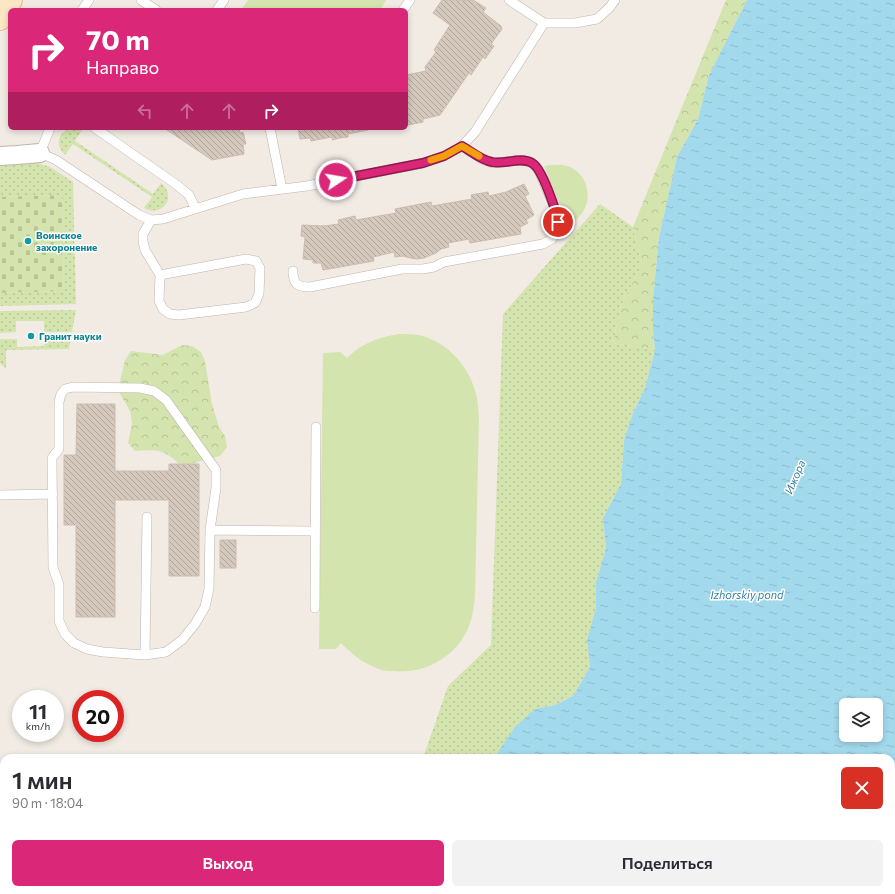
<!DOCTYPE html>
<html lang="ru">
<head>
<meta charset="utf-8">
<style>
	body { margin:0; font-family:Commissioner,sans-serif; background:#f2f2f3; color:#2b2b33; height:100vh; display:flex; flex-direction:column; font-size:15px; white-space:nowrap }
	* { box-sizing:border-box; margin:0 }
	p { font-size:13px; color:#7c7c81 }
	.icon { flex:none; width:22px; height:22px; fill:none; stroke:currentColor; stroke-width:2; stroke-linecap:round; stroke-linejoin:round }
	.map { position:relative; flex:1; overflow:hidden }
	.panel { position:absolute; left:0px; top:754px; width:895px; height:140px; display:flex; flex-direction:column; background:#fff; border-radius:12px 12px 0 0; box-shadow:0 2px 6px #0003 }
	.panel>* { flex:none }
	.banner { position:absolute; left:8px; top:8px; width:400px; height:122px; border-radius:6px; box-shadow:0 2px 6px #0003; background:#db2777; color:#fff; overflow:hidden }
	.buttons { position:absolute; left:839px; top:698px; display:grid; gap:8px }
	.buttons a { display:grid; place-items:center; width:44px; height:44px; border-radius:6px; background:#fff; box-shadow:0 2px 6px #0003; font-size:20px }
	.speed { position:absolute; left:12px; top:690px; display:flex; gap:8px; font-size:20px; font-weight:700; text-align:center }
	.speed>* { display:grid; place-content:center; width:52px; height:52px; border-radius:50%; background:#fff; box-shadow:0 2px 6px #0003; line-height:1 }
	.speed small { font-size:10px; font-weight:400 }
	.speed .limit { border:6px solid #d22; background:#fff; color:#111 }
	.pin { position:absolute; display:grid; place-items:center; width:34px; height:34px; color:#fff; margin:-17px; border:2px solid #fff; border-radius:50%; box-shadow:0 1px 4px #0007 }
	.me { position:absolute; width:44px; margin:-22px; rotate:78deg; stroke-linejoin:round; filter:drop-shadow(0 0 3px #0008) }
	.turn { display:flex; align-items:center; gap:14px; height:84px; padding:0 12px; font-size:18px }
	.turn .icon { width:52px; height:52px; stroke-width:2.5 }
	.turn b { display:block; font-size:28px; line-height:34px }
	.lanes { display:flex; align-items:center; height:38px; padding:0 12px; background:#0003; justify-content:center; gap:20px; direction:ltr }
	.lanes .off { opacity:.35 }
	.round { display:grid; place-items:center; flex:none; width:42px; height:42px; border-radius:6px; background:#f2f2f3 }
	.summary { display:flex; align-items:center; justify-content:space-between; height:68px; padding:0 12px }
	h1 { font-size:24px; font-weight:600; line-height:30px }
	.primary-button { display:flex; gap:8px; margin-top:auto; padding:8px 12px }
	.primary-button a { flex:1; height:46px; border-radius:6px; background:#db2777; color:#fff; font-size:16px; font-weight:600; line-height:46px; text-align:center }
	.primary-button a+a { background:#f2f2f3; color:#2b2b33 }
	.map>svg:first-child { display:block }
	.grass { fill:url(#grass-dots) }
	.forest { fill:url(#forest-crowns) }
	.cemetery { fill:url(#cemetery-stones) }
	.park { fill:#d4e4ae }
	.water { fill:url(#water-ripples); fill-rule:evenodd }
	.building { fill:url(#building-back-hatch); stroke:#cdbcae }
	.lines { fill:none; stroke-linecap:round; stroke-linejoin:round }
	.service-casing { stroke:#bfb5ab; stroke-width:10 }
	.minor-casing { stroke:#bfb5ab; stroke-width:20 }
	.secondary-casing { stroke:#d3ba98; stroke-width:24 }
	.service { stroke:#fff; stroke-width:9 }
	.minor { stroke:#fff; stroke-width:18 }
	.secondary { stroke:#fce6c4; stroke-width:22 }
	.route-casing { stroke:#8e194d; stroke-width:10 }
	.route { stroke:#db2777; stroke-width:7 }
	.slow { stroke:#f59e0b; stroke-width:7 }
	.culture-dot { fill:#0f9aa8; stroke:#fff; stroke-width:1.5 }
	.labels { text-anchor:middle; stroke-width:3; stroke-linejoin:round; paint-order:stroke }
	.culture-label { font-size:10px; font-weight:bold; fill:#0d838f; stroke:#fff; text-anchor:start }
	.water-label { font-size:11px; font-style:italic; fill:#307e9b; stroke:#fff }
</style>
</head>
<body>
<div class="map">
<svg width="895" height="894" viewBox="0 0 895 894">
	<defs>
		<pattern id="grass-dots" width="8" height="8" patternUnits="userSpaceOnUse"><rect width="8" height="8" fill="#d4e4ae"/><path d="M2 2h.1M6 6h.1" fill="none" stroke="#b7c496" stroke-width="1.8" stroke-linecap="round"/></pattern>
		<pattern id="forest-crowns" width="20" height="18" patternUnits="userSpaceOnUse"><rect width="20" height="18" fill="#d4e4ae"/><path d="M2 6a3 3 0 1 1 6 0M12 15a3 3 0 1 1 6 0" fill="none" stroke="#b7c496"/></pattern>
		<pattern id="cemetery-stones" width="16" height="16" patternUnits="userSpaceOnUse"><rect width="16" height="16" fill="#d4e4ae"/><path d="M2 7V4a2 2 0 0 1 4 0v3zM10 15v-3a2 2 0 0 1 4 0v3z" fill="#b7c496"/></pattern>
		<pattern id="water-ripples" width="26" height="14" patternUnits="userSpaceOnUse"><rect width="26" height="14" fill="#a3d9ec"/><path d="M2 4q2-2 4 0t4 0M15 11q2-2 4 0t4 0" fill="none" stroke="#8ebbcb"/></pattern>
		<pattern id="building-back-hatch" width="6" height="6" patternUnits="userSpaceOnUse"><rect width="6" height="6" fill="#d5c8bd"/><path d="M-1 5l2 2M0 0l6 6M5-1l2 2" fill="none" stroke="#aea49a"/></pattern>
	</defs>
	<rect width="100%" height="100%" fill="#f1ebe4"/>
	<!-- grass -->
	<path class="grass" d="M 71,128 L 79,128 L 82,130 L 75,141 L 153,194 L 161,183 C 178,197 162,218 144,208 L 152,197 L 73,144 L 65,155 C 55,145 57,133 71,128 Z
		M 37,163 L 50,167 L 73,182 L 76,304 L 0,306 L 0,293 L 64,291 L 62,195 L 0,197 L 0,164 Z
		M 600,204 L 633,227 L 642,265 L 621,305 L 613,343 L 655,350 L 645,388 L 633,413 L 624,440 L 621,484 L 603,518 L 606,548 L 596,582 L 596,608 L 587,640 L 590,667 L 573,696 L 555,705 L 535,709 L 497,753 L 496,758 L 423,758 L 448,686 L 491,645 L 503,314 Z
		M 76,310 L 72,332 L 44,332 L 44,321 L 16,321 L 16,332 L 0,333 L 0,311 Z
		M 44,338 L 71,338 L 69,349 L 6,350 L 6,369 L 0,363 L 0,339 L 17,339 L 17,347 L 44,346 Z
		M 395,890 L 437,890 L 434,894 L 393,894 Z"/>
	<!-- forest -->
	<path class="forest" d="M 726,0 L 747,0 L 709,75 L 698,119 L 677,157 L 659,237 L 653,300 L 653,330 L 655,350 L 613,343 L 621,305 L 642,265 L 633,227 L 670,136 Z
		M 182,345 L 192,346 L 201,352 L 205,361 L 212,404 L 219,427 L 225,436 L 227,447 L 220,456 L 189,464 L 178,463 C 163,448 154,450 135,451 L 128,443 L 132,423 L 130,411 L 119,392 L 120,381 L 125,360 L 131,351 L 163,355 Z"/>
	<!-- cemetery -->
	<path class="cemetery" d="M 62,195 L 64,291 L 0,293 L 0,197 Z"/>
	<!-- park -->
	<path class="park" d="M 248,0 L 386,0 L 380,10 L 241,10 Z
		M 551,165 C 556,165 562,164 567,166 C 585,171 593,194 584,210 C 580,217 574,222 568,225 L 544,166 Z
		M 399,334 C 405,334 412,334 418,335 C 448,341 471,368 477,398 C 478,404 478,410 479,416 L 475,595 C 474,608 472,621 466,633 C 452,659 423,674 394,671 C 390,671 385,671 382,670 C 365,665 353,655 341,643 L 336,649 L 319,649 L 323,353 L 340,352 L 347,358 C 364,342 377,338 399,334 Z"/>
	<!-- water -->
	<path class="water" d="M 747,0 L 895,0 L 895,894 L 434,894 L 437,890 L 891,890 L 891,758 L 496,758 L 497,753 L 515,727 L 535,709 L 555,705 L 573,696 L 590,667 L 587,640 L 596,608 L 596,582 L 606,548 L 603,518 L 621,484 L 624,440 L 633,413 L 645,388 L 655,350 L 653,330 L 653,300 L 659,237 L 677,157 L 698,119 L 709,75 ZM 846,705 L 876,705 L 876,735 L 846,735 Z"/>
	<!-- building -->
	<path class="building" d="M 442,0 L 464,0 L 465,1 L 466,0 L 473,0 L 486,8 L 483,12 L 501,26 L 502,29 L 491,44 L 494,46 L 485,59 L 483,57 L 471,75 L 469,73 L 440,115 L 423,119 L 423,122 L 408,125 L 408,122 L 406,123 L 406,75 L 426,71 L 425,67 L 436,52 L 434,50 L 450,25 L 433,13 Z
		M 164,128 L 239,128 L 240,133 L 243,132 L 246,144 L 243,144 L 244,154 L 212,160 Z
		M 298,128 L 368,128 L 368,130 L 348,134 L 348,137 L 340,138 L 332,140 L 332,137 L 311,141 L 310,138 L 300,139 Z
		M 524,184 L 529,194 L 525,196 L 534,215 L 526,220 L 528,223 L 520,227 L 521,234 L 470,243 L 469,239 L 448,243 L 449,247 L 441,249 L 436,253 L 424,258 L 417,259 L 410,258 L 403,256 L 395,257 L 394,252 L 373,257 L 374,261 L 323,270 L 321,263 L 313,263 L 313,260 L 303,259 L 305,237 L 301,236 L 302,225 L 324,226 L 339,224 L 338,220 L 355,216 L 356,220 L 396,213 L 395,209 L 431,202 L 432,206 L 472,199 L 471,195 L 488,192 L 489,196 L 506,192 Z
		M 77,404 L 115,404 L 115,471 L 169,471 L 169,464 L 199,464 L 199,576 L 169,576 L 169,500 L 115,500 L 115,617 L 76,617 L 76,525 L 64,525 L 64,455 L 76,455 Z
		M 220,540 L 236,540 L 236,568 L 220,568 Z"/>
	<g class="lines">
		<defs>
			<path id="service" d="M 141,0 L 156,10
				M 509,0 L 544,23
				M 82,10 L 89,0
				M 217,10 L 224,0
				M 403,10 L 410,0
				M 50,128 L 40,153 L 56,160 L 139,215 L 151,220 L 163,219 L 243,194 L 307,186 L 423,163 L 444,156 L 462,146 L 475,132 L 544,23 L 575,23 L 597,19 L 610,7 L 615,0
				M 95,128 L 177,185 L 189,195 L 195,208
				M 270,128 L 282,189
				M 151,220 L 143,234 L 143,241 L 145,250 L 160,275 L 159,301 L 163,309 L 170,314 L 179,315 L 246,307 L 255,303 L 259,294 L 260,268 L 256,261 L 246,259 L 160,275
				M 293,271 C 293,284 297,287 310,287 L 402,269 L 423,269 L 434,267 L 444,262 L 543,244 L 552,239 L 556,231 L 559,222 L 556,211 L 539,171 L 532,163 L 521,160 L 493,163 L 482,159 L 462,146
				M 73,387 L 140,388 L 154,391 L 166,400 L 216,470 L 216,488 L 210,530 L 209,589 L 205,607 L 195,624 L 182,640 L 166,652 L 145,655 L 103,652 L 87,649 L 74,643 L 65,634 L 59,621 L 59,585 L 53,567 L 52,458 L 59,449 L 59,402 L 61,394 L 65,389 Z
				M 0,495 L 53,494
				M 210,530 L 315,531
				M 315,608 L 316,427
				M 145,655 L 147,517"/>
			<path id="minor" d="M 0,156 L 17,155 L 40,153"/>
			<path id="secondary" d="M 0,19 L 11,0"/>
		</defs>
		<!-- service casing -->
		<use href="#service" class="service-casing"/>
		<!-- minor casing -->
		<use href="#minor" class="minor-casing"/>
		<!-- secondary casing -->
		<use href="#secondary" class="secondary-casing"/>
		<!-- service -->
		<use href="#service" class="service"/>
		<!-- minor -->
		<use href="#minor" class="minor"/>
		<!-- secondary -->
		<use href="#secondary" class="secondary"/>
	</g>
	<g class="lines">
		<defs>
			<path id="route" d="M 336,180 L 423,163 L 444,156 L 462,146 C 472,152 481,160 492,162 C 504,165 521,156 532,163 C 542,168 556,210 558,222"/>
		</defs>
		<!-- route casing -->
		<use href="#route" class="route-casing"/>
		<!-- route -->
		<use href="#route" class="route"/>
		<!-- slow -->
		<path class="slow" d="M 431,160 L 444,156 L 462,146 L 479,156"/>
	</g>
	<!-- markers -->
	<g class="culture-dot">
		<circle cx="28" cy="241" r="4"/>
		<circle cx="31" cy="336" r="4"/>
	</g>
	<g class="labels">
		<!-- culture labels -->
		<g class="culture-label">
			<text x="36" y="239">Воинское<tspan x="36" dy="12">захоронение</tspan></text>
			<text x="39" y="340">Гранит науки</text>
		</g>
		<!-- water labels -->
		<g class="water-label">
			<text transform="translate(795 477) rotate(-67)" y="4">Ижора</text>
			<text x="747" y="599">Izhorskiy pond</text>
		</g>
	</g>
</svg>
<div class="buttons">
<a><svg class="icon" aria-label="layers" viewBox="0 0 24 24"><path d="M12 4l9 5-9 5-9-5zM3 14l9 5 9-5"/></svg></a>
</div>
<div class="speed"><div>11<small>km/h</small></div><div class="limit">20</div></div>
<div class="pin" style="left:558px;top:222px;background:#d93025"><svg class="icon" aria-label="arrive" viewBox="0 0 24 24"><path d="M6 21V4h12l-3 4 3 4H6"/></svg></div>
<svg class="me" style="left:336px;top:180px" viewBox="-20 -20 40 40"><circle r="17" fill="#db2777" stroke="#fff" stroke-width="3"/><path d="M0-11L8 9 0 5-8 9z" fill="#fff"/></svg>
<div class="banner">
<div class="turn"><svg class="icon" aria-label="right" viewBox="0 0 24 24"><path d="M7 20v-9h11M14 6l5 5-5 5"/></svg><div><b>70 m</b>Направо</div></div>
<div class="lanes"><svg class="icon off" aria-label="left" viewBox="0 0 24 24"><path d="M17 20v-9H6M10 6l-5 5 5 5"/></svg><svg class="icon off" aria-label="ahead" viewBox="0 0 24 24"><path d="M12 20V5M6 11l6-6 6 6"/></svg><svg class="icon off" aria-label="ahead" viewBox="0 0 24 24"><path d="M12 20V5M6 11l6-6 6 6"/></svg><svg class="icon" aria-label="right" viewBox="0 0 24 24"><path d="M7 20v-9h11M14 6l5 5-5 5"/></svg></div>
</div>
<section class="panel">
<div class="summary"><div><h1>1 мин</h1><p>90 m · 18:04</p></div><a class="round" style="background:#d93025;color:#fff"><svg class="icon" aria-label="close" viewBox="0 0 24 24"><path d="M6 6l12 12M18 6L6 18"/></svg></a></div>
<div class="primary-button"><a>Выход</a><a>Поделиться</a></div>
</section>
</div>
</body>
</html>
